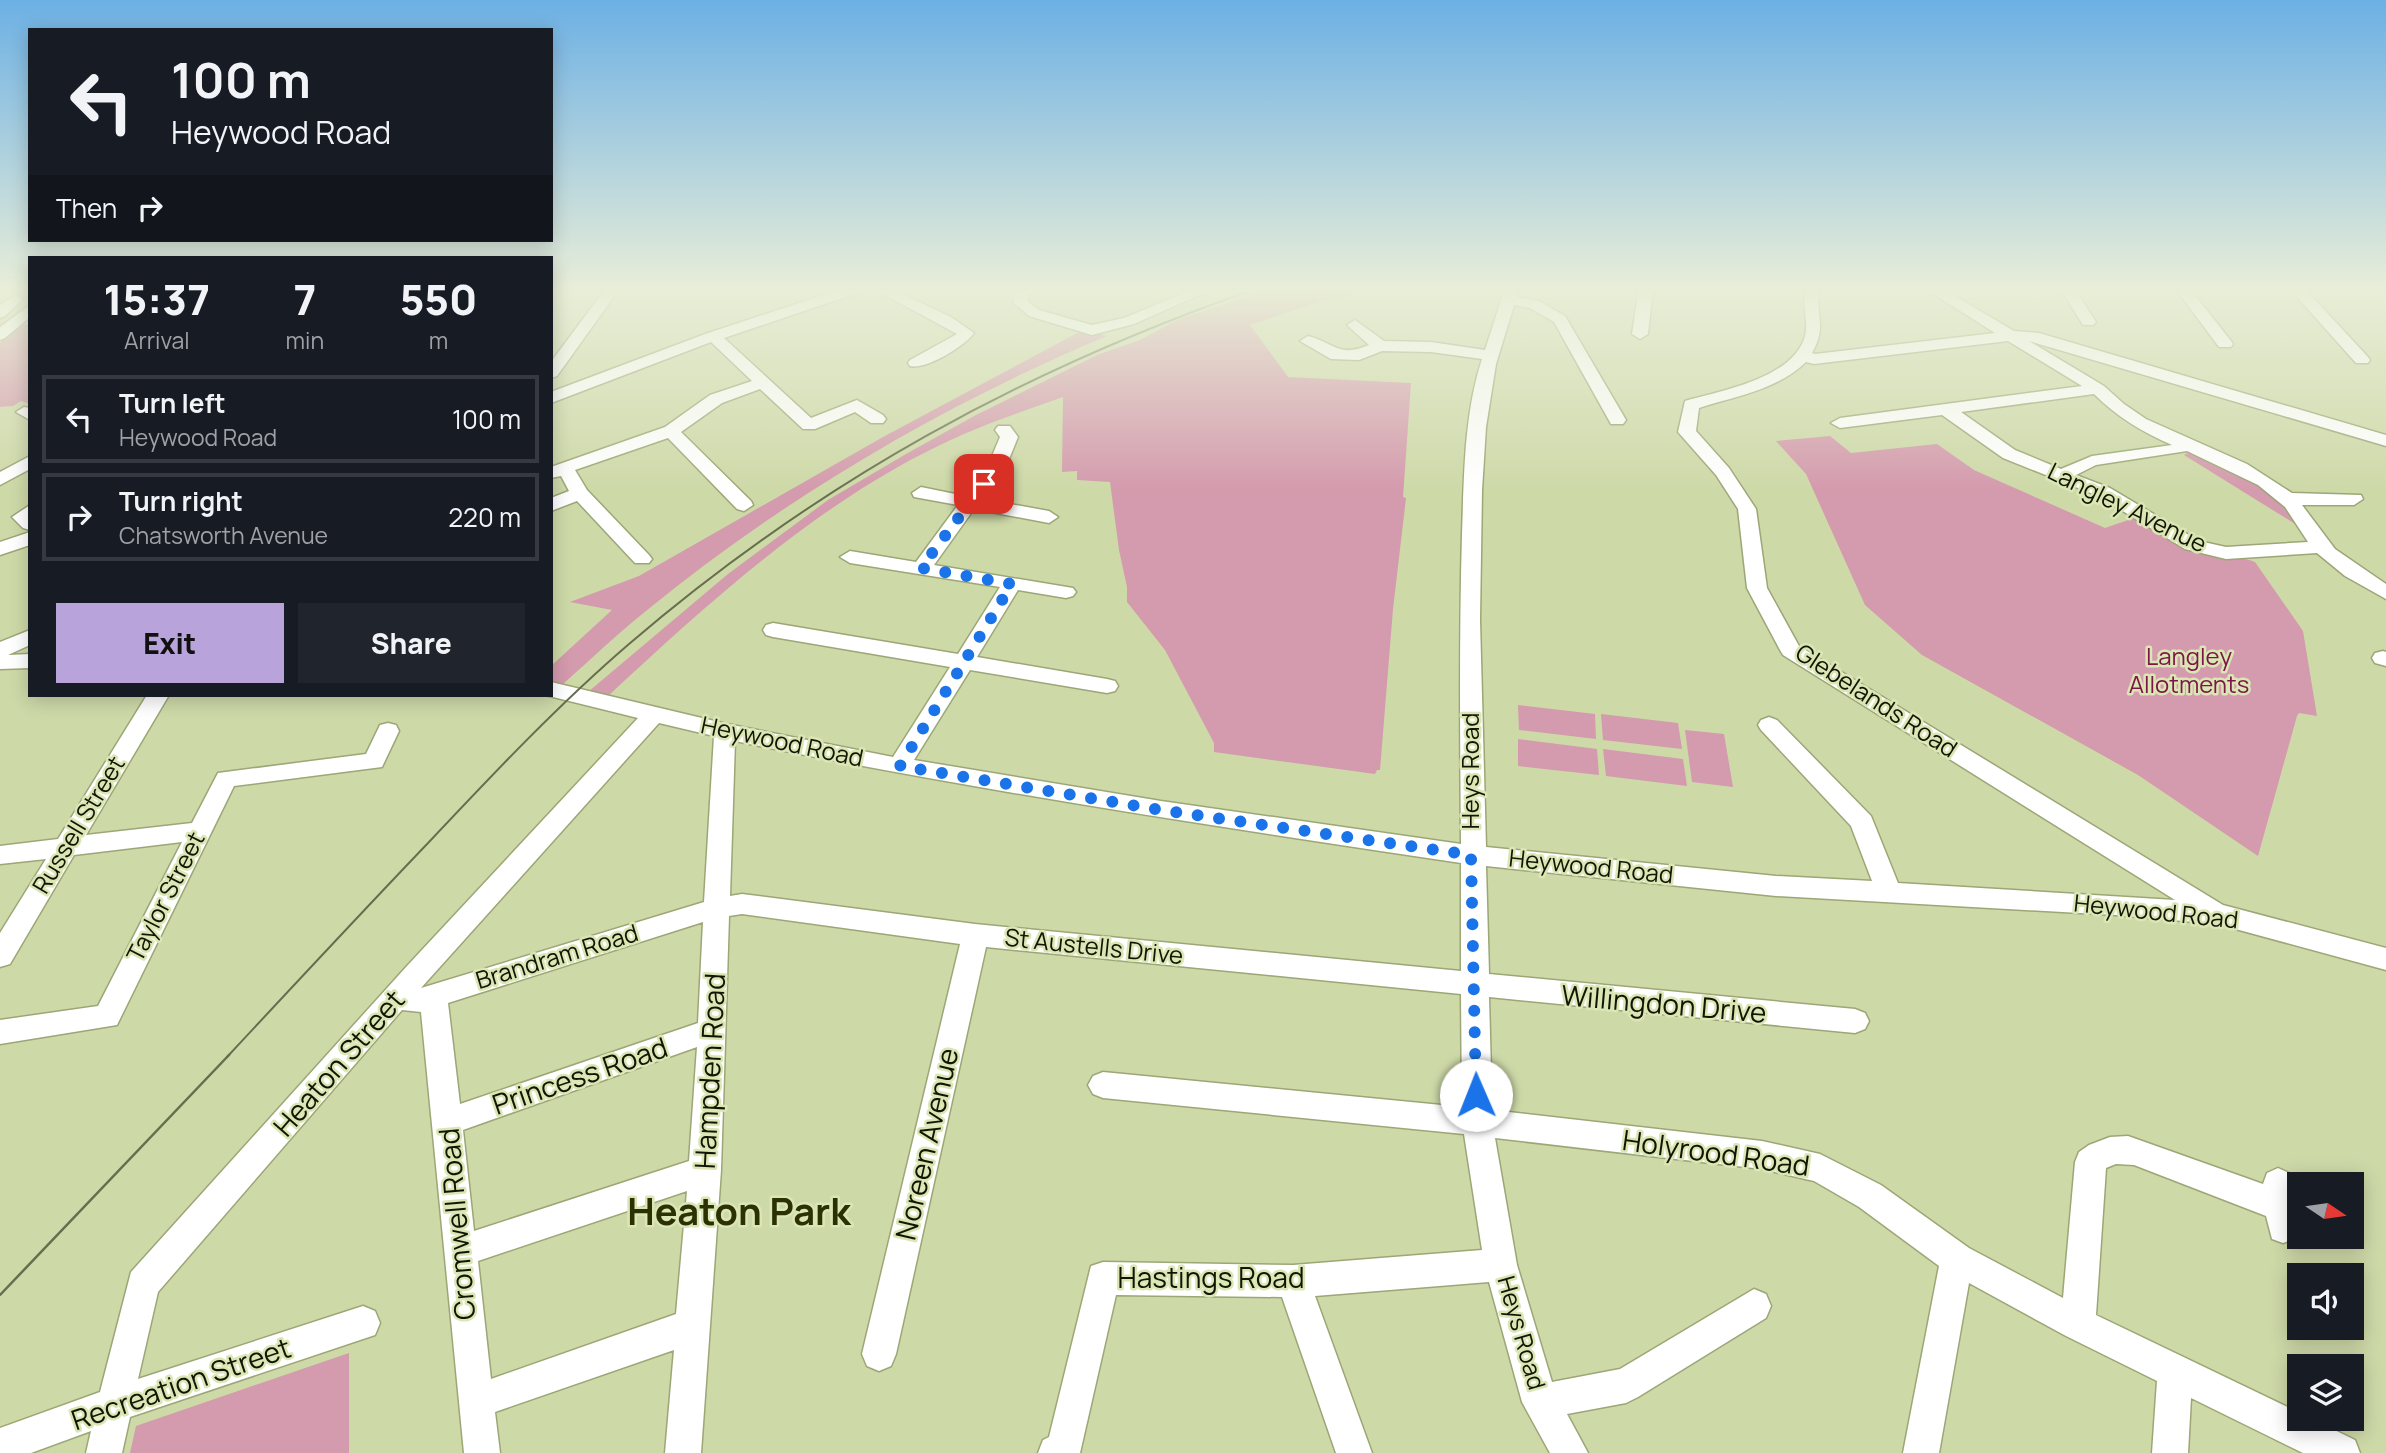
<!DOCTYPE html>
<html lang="en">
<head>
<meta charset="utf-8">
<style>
	body { margin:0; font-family:Manrope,sans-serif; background:#20242c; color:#f1f3f6; height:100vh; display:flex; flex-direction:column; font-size:26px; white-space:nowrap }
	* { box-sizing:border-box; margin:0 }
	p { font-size:23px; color:#9ea1a6 }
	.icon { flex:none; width:38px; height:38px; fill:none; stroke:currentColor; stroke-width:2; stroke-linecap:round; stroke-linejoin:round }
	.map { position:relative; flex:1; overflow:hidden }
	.panel { position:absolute; left:28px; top:256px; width:525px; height:441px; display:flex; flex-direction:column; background:#171b24; border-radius:0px; box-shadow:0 4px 18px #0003 }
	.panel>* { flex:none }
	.banner { position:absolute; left:28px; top:28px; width:525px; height:214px; border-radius:0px; box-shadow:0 4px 18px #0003; background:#171b24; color:#f1f3f6; overflow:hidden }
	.needle { width:46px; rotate:103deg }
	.fabs { position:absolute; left:2287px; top:1172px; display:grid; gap:14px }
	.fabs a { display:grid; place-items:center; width:77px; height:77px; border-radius:0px; background:#171b24; box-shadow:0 4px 18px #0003; font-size:35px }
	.pin { position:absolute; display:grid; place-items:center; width:60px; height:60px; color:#fff; margin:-30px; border-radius:14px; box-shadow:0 4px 10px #0006 }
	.me { position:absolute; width:77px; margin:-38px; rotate:359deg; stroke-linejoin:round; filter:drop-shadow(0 0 5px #0008) }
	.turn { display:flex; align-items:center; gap:24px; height:147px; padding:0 28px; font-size:32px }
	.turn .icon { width:91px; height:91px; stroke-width:2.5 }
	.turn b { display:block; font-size:49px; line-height:60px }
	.then { display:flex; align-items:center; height:66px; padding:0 28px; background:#0003; gap:14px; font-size:26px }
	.eta { display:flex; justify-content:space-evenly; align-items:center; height:119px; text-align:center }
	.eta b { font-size:42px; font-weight:800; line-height:49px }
	.primary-button { display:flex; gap:14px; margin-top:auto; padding:14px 28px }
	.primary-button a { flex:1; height:80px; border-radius:0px; background:#b8a3db; color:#111; font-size:28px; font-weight:800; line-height:80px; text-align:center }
	.primary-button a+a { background:#20242c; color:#f1f3f6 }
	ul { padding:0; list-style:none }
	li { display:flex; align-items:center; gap:21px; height:88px; margin:0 14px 10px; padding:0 14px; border:4px solid #363941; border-radius:0px }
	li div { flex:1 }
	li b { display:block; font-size:26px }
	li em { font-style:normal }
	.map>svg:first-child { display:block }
	.green { fill:#d49aad }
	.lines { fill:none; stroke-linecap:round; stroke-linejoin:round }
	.minor-casing { stroke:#9ca676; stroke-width:3 }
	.minor { fill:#fff; fill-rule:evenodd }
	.tram-far1 { stroke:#676e4e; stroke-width:2 }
	.tram { stroke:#676e4e; stroke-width:2.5 }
	.route { stroke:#1a73e8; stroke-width:12; stroke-dasharray:0 21.6 }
	.labels { text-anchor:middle; stroke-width:5; stroke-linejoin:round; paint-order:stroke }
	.street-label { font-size:24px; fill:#121504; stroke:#dbe6b5 }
	.park-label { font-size:24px; fill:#7e1547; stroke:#dbe6b5 }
	.near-street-label { font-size:28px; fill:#121504; stroke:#dbe6b5 }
	.near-district-label { font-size:38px; font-weight:bold; fill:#2b3103; stroke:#dbe6b5 }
</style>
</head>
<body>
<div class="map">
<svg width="2386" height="1453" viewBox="0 0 2386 1453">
	<rect width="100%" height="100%" fill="#ced9a8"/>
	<!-- green -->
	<path class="green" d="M 1274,288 L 1370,288 L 1348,296 L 1331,298 L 1250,325 L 1288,377 L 1411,383 L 1403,497 L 1406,498 L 1393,609 L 1380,770 L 1377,770 L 1375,774 L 1214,752 L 1214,743 L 1165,650 L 1127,602 L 1127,587 L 1119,550 L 1110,482 L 1077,480 L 1077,471 L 1062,472 L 1063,397 C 1030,409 996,420 964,434 C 828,493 715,597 607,697 L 588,692 L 728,574 L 828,500 L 906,454 L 976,415 L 1097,355 L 1140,340 L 1179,319 Z
		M 30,324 L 30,404 L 21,401 L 13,406 L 0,407 L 0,343 L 21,325 Z
		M 1081,331 L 1107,336 C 942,405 784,498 646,611 C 617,634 590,660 562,685 L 551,682 L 551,666 L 612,610 L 570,602 L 639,576 L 883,437 Z
		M 1830,436 L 1851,453 L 1937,444 L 1974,470 L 2105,528 L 2137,517 C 2161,531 2185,550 2211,556 C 2226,560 2243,556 2255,562 L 2303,631 L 2317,716 L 2299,713 L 2297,716 L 2258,856 L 2138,775 L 1922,655 L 1865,605 L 1806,474 L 1776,441 Z
		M 2191,451 L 2252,481 L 2282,502 L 2300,527 L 2184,455 Z
		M 1518,705 L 1595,714 L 1596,739 L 1519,730 Z
		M 1601,714 L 1678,723 L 1682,749 L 1603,740 Z
		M 1685,730 L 1724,734 L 1733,787 L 1692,782 Z
		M 1518,739 L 1597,749 L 1599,775 L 1518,766 Z
		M 1603,749 L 1683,759 L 1687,786 L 1606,776 Z
		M 349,1353 L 349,1453 L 130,1453 L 136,1426 Z"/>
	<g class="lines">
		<defs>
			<path id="minor" d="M 606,288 L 620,288 L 557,376 L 551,378 L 551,362 Z
				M 844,288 L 865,288 L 863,291 L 724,338 L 811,418 L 857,400 L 883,415 L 886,419 L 883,423 L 871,423 L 855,412 L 815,429 L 803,429 L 760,389 L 722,403 L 681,432 L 751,501 L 753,505 L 744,511 L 737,509 L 668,438 L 575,470 L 587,490 L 649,555 L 652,559 L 649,563 L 635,563 L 577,501 L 551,511 L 551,498 L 569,491 L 561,476 L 551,478 L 551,467 L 665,427 L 710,395 L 752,381 L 711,342 L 551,403 L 551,392 L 708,333 Z
				M 872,288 L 889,288 L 951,317 L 974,333 C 965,346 926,370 910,366 L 908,363 L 910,360 L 957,334 Z
				M 1023,288 L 1042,288 L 1029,295 L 1028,301 L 1039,310 L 1092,325 L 1124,318 L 1196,288 L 1215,288 L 1134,324 L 1092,335 L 1029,316 L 1013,302 L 1017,290 Z
				M 1505,288 L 1519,288 L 1517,297 L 1539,301 L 1565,316 L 1626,420 L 1623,424 L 1611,424 L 1554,322 L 1530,308 L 1514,305 L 1496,364 L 1486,427 L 1482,490 L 1480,620 L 1486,847 L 1776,876 L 1872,881 L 1851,826 L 1761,730 L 1758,725 L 1761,720 L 1769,717 L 1777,720 L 1871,816 L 1898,883 L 2175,900 L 1783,655 L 1780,650 L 1747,588 L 1738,509 L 1716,475 L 1678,432 L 1685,401 C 1721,391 1794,378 1805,336 C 1809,320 1801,304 1806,288 L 1820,288 C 1814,315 1828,325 1812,353 L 1815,354 L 1995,333 L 1924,288 L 1941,288 L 2014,331 L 2039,333 L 2386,435 L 2386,446 L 2029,341 L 2104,386 L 2124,404 L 2146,419 L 2247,464 L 2292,493 L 2361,495 L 2363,499 L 2354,505 L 2302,505 L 2335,549 L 2386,584 L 2386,599 L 2345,576 L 2317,553 L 2226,559 L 2185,549 L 2098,496 L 2003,458 L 1942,415 L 1840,428 L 1831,423 L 1840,418 L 2082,386 L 2008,341 L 1814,364 L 1806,362 C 1777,390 1736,396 1699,408 L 1696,431 L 1729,468 L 1756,509 L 1767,588 L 1799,646 L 2223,905 L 2386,948 L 2386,970 L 2217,924 L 2115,915 L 1776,896 L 1486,866 L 1489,974 L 1855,1009 L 1865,1013 L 1869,1021 L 1865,1029 L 1855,1033 L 1489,997 L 1492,1110 L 1762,1141 L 1820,1154 L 1881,1185 L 1969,1248 L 2063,1298 L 2075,1162 L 2079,1152 L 2089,1145 L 2110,1137 L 2128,1136 L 2263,1184 L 2267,1173 L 2278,1168 L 2289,1173 C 2297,1191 2302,1220 2294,1239 L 2283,1243 L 2272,1239 L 2266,1216 L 2134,1165 L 2116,1164 L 2106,1168 L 2096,1315 L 2300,1413 L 2300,1419 L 2312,1419 L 2355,1440 L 2360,1453 L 2303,1453 L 2191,1398 L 2188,1453 L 2152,1453 L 2157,1381 L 2066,1336 L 1969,1283 L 1939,1453 L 1903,1453 L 1939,1266 L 1859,1207 L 1814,1181 L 1762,1169 L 1495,1138 L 1517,1265 L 1552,1382 L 1620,1369 L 1754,1289 L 1766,1294 L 1771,1306 L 1766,1318 L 1638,1397 L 1626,1403 L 1567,1414 L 1588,1453 L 1550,1453 L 1522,1402 L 1489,1282 L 1315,1296 L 1372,1453 L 1336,1453 L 1282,1297 L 1116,1295 L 1080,1453 L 1038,1453 L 1043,1440 L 1049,1437 L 1091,1266 L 1103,1262 L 1293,1265 L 1482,1250 L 1464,1134 L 1103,1098 L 1093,1094 L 1088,1085 L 1093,1076 L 1103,1072 L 1462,1107 L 1461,994 L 986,947 L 896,1354 L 891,1366 L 879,1371 L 867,1366 L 862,1354 L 960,944 L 742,914 L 729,916 L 721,1170 L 701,1453 L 665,1453 L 674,1350 L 495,1412 L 500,1453 L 464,1453 L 421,1012 L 402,1010 L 158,1292 L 138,1379 L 363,1306 L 375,1311 L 380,1323 L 375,1335 L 130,1417 L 122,1453 L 86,1453 L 91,1431 L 31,1453 L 0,1453 L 0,1428 L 100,1392 L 131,1272 L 407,966 L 638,718 L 545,695 L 551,695 L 551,682 L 727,724 L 893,757 L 950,667 L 773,637 L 766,635 L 763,630 L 766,625 L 773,623 L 958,654 L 1000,587 L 850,563 L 840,557 L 850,551 L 916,562 L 958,505 L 914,497 L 912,493 L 921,487 L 965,496 L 989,463 L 1000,437 L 995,430 L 998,426 L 1010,426 L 1018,437 L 1007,464 L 982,499 L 1049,511 L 1058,517 L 1049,523 L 974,509 L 934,565 L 1073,588 L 1076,592 L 1073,596 L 1066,598 L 1018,590 L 977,657 L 1107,679 L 1115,681 L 1118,686 L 1115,691 L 1107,693 L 970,670 L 914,760 L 1161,801 L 1461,844 C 1460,741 1459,637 1462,534 C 1464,476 1464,414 1482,359 L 1431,352 L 1382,351 L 1359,360 L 1331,359 L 1300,341 L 1308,336 C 1335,343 1338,358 1369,345 L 1347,325 L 1355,320 L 1384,341 L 1431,342 L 1485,350 ZM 2094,394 C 2117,417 2142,432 2172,445 L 2092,456 L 2061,469 L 2015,450 L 1961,412 ZM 2187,451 L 2258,485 L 2285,507 L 2308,542 L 2226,547 L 2199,541 L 2110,488 L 2076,475 L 2096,465 ZM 659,723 L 714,736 L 704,902 L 421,988 ZM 735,741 C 975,790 1218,827 1461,863 L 1461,971 L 975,924 L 742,894 L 730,896 ZM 703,922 L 698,1023 L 460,1104 L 448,1003 ZM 697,1047 L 689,1161 L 474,1231 L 463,1130 ZM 687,1191 L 676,1314 L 491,1379 L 478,1261 Z
				M 1639,288 L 1653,288 L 1648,334 L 1640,339 L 1632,334 Z
				M 2060,288 L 2074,288 L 2096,322 L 2093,325 L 2083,325 Z
				M 2175,288 L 2189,288 L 2231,341 L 2233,344 L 2231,347 L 2219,347 Z
				M 2289,288 L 2304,288 L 2368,357 L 2370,360 L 2368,363 L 2356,363 Z
				M 16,295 L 23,299 L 5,316 L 0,318 L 0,305 Z
				M 30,305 L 30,317 L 5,338 L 0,340 L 0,327 Z
				M 24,407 L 30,408 L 30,420 L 16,412 Z
				M 30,456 L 30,469 L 0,485 L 0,472 Z
				M 30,505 L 30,530 L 23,528 L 12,517 Z
				M 30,532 L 30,545 L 0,555 L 0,542 Z
				M 30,630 L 30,645 L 8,655 L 30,654 L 30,668 L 0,669 L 0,642 Z
				M 2383,651 L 2386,652 L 2386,666 L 2375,663 L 2372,658 L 2375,653 Z
				M 147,695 L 169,695 L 86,835 L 192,823 L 218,773 L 366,754 L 380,725 L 388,723 L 396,725 L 399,731 L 382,767 L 234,786 L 117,1025 L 0,1044 L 0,1020 L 98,1006 L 182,842 L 74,855 L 10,964 L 0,967 L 0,933 L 46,859 L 0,864 L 0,846 L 58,839 Z"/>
		</defs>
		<!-- minor casing -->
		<use href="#minor" class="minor-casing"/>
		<!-- minor -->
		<use href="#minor" class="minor"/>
		<!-- tram-far1 -->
		<path class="tram-far1" d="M 227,1057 C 294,985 361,913 429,842 C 493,774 558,705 629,644 C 819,481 1023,370 1258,288"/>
		<!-- tram -->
		<path class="tram" d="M 0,1295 L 229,1055"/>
	</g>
	<!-- sky -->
	<linearGradient id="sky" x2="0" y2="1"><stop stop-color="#6cb0e4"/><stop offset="0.59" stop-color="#e9eed8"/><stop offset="1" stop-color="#e9eed8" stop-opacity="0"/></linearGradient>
	<rect width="2386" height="491" fill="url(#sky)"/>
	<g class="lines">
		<!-- route -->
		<path class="route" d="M 984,484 L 921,568 L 1012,584 L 900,766 L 1161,810 L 1471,855 L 1476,1095"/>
	</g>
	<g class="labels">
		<!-- street labels -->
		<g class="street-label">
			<text transform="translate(2127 508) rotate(26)" y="8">Langley Avenue</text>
			<text transform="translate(1876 701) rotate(33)" y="8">Glebelands Road</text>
			<text transform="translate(782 742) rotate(12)" y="8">Heywood Road</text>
			<text transform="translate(1471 771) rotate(-90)" y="8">Heys Road</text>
			<text transform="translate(79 825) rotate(-59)" y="8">Russell Street</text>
			<text transform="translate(1591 867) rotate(6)" y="8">Heywood Road</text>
			<text transform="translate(166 897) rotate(-63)" y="8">Taylor Street</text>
			<text transform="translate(2156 912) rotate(6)" y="8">Heywood Road</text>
			<text transform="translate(1094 947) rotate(6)" y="8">St Austells Drive</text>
			<text transform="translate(557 957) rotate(-17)" y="8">Brandram Road</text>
			<text transform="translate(1521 1333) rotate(74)" y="8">Heys Road</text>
		</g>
		<!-- park labels -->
		<g class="park-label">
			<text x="2189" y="665">Langley<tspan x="2189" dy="28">Allotments</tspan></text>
		</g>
		<!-- near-street labels -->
		<g class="near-street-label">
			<text transform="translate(1664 1004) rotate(5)" y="10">Willingdon Drive</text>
			<text transform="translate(339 1063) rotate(-49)" y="10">Heaton Street</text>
			<text transform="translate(710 1071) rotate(-87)" y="10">Hampden Road</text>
			<text transform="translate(580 1076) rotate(-19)" y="10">Princess Road</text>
			<text transform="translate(927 1144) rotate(-77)" y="10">Noreen Avenue</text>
			<text transform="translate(1716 1153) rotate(8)" y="10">Holyrood Road</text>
			<text transform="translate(457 1224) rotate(-95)" y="10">Cromwell Road</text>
			<text x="1211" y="1288">Hastings Road</text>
			<text transform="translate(181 1384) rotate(-19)" y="10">Recreation Street</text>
		</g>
		<!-- near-district labels -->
		<g class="near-district-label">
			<text x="739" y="1225">Heaton Park</text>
		</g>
	</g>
</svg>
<div class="fabs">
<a><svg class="needle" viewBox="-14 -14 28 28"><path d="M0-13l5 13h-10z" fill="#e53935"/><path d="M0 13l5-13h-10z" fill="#9ea1a6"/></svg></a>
<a><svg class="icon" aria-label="sound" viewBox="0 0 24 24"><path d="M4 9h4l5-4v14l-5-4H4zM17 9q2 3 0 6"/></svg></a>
<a><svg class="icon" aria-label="layers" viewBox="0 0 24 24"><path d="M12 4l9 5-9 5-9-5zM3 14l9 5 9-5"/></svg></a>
</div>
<div class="pin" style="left:984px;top:484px;background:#d93025"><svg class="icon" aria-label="arrive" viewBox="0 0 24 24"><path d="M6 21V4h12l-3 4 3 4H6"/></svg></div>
<svg class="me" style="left:1476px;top:1095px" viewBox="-20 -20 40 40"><circle r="19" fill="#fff"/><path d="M0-13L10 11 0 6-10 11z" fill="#1a73e8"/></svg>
<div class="banner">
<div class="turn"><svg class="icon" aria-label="left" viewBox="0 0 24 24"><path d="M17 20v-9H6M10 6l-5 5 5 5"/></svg><div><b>100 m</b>Heywood Road</div></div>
<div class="then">Then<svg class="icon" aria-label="right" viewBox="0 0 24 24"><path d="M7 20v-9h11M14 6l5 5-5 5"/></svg></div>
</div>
<section class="panel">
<div class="eta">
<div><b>15:37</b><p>Arrival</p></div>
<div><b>7</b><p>min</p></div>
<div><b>550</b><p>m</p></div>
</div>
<ul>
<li><svg class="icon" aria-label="left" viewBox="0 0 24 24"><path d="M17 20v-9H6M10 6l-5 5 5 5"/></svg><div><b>Turn left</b><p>Heywood Road</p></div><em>100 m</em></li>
<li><svg class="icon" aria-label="right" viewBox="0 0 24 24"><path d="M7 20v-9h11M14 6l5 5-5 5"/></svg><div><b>Turn right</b><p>Chatsworth Avenue</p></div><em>220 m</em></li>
</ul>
<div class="primary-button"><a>Exit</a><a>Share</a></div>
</section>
</div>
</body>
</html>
